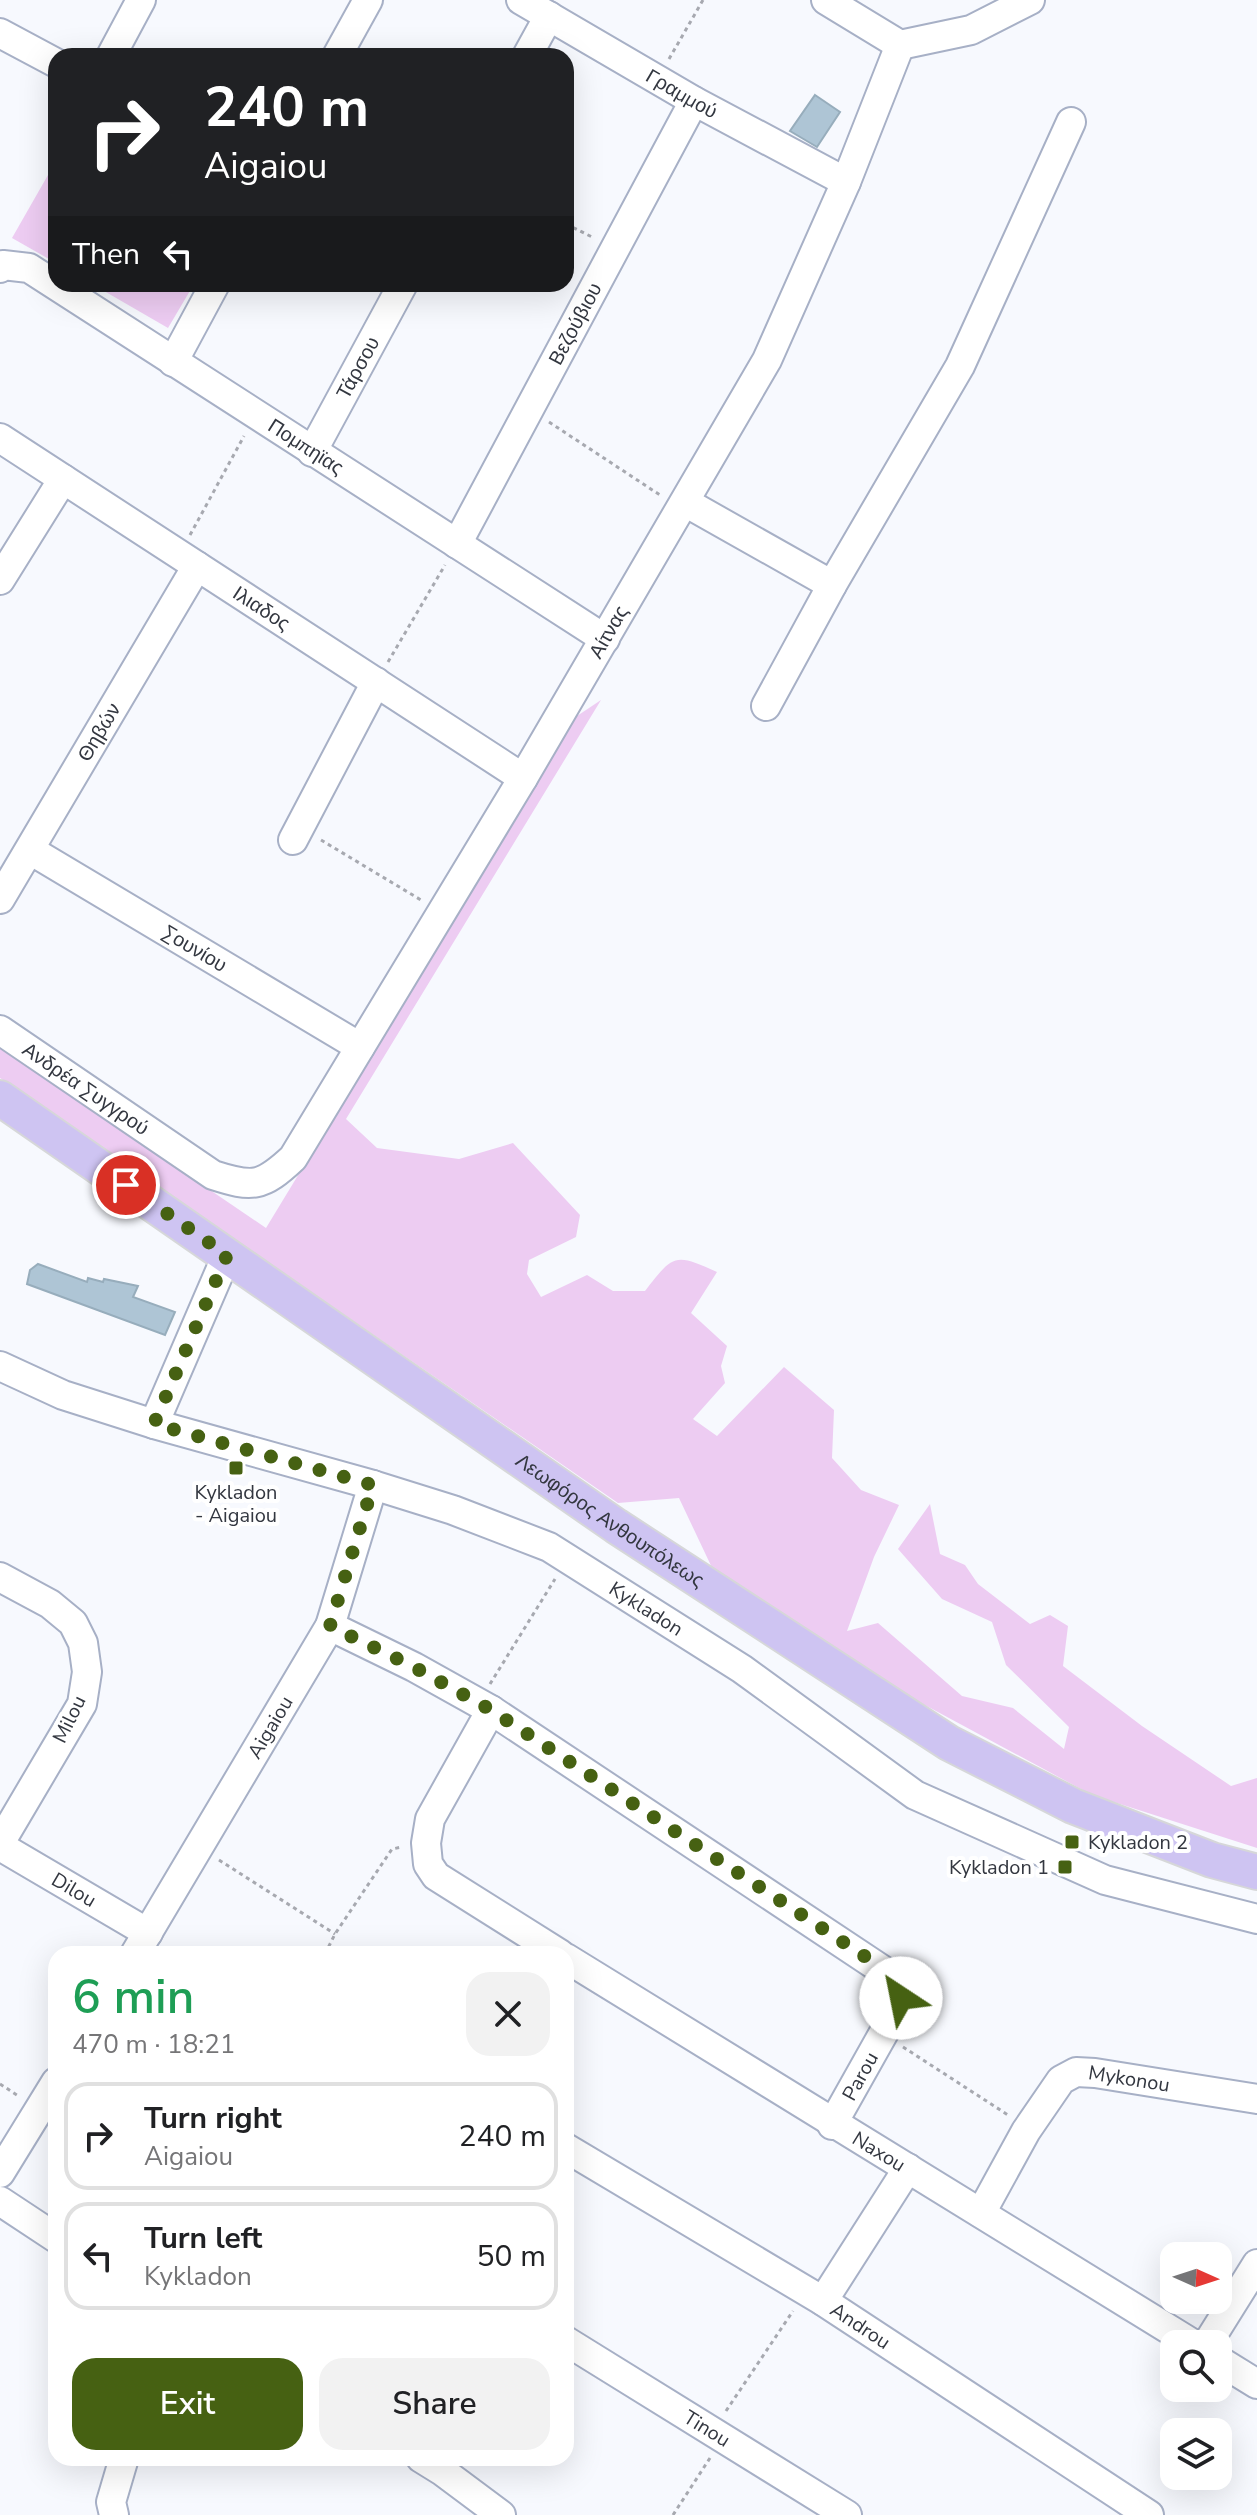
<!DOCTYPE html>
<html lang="en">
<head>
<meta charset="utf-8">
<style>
	body { margin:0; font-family:"Nunito Sans",sans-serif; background:#f2f2f2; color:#202124; height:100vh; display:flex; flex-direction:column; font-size:30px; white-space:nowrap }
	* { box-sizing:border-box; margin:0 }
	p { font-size:26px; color:#757577 }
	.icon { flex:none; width:44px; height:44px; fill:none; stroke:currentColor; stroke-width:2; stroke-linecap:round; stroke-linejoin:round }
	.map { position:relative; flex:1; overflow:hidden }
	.side { position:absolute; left:48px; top:1946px; width:526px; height:520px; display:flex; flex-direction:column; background:#fff; border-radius:24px; box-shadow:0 8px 32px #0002 }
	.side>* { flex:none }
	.hud { position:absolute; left:48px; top:48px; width:526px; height:244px; border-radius:24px; box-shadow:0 8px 32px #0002; background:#202124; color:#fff; overflow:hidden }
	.needle { width:52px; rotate:93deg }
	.buttons { position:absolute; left:1160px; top:2242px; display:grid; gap:16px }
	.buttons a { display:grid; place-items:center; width:72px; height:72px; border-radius:16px; background:#fff; box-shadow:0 8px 32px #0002; font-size:40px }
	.pin { position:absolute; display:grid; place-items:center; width:68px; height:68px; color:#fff; margin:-34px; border:4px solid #fff; border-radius:50%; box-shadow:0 2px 8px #0007 }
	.me { position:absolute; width:88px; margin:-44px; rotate:326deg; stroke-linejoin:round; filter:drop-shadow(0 0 6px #0008) }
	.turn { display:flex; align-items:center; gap:28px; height:168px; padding:0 24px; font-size:36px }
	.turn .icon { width:104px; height:104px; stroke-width:2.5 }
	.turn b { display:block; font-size:56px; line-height:68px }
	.then { display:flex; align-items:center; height:76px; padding:0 24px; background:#0003; gap:16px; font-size:30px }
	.round { display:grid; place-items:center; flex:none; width:84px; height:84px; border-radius:24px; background:#f2f2f2 }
	.overview { display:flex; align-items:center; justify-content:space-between; height:136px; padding:0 24px }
	h1 { font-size:48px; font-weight:600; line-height:60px; color:#1e9e55 }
	.action { display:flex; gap:16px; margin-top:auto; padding:16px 24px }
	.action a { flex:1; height:92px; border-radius:24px; background:#466112; color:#fff; font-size:32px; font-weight:600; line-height:92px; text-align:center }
	.action a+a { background:#f2f2f2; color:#202124 }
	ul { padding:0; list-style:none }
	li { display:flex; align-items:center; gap:24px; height:108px; margin:0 16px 12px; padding:0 8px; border:4px solid #e0e0e0; border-radius:24px }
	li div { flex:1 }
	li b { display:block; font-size:30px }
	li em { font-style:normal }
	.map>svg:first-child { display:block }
	.green { fill:#edccf2 }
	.building { fill:#aec5d5; stroke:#97adbc; stroke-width:2 }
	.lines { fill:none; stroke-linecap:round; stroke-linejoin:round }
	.minor-casing { stroke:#a7b0c6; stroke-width:32 }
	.major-casing { stroke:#d6d7d9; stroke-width:38 }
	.path { stroke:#a7a9b0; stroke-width:3; stroke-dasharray:4 4; stroke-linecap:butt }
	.minor { stroke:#fff; stroke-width:28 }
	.major { stroke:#cec4f2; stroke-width:34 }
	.route { stroke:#466112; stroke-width:14; stroke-dasharray:0 25.2 }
	.poi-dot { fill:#466112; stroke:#fff; stroke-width:3 }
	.labels { text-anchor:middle; stroke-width:8; stroke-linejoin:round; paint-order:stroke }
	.street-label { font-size:20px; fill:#333740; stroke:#fff }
	.poi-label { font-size:20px; fill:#333740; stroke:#fff }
</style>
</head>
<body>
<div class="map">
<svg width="1257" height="2515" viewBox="0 0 1257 2515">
	<rect width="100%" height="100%" fill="#f7f9fe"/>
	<!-- green -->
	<path class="green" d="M 56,161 L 56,263 L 12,238 Z
		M 92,284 L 194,284 L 168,328 Z
		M 601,700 L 346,1119 L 377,1148 L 459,1159 L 513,1143 L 580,1215 L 576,1237 L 529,1260 L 527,1274 L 541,1297 L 587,1275 L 613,1291 L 645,1291 C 673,1255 674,1252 717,1272 L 691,1313 L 727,1346 L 721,1366 L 725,1383 L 693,1419 L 717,1436 L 784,1367 L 834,1410 L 832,1458 L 861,1490 L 899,1505 L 874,1557 L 847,1631 L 878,1623 L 962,1696 L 1013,1708 L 1064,1749 L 1069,1727 L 1006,1665 L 992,1622 L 942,1599 L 898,1549 L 930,1504 L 940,1554 L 965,1565 L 978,1584 L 1030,1624 L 1050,1615 L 1068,1626 L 1063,1666 L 1142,1726 L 1231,1786 L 1257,1778 L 1257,1848 L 1092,1795 L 834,1656 L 714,1572 L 679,1498 L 618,1503 L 0,1078 L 0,1047 L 266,1228 L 577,716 Z"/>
	<!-- building -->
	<path class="building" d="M 815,95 L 840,112 L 817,147 L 790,131 Z
		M 38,1264 L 87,1282 L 88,1278 L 103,1282 L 104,1279 L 138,1286 L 133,1297 L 175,1312 L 165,1335 L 27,1284 L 30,1270 Z"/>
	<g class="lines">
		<defs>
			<g id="minor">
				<path id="s1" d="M 521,0 L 694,101 L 846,182"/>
				<path d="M 826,0 L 900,45"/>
				<path d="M 0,33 L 56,63"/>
				<path d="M 900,45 L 971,30 L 1030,0"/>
				<path d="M 111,56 L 141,0"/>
				<path d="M 337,56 L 368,0"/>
				<path d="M 527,56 L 549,16"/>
				<path id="s2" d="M 0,268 L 3,265 L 29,268 L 605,639"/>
				<path d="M 173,362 L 215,284"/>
				<path id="s3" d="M 0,438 L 523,778"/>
				<path id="s4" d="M 312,452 L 403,284"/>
				<path d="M 685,502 L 832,585 L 766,706"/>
				<path id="s5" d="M 457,544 L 694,101"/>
				<path d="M 0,580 L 63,479"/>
				<path d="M 832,585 L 960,366 L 1071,122"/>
				<path d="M 293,840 L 376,682"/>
				<path id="s6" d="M 30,850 L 360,1047"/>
				<path id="s7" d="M 0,899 L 197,566"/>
				<path id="s8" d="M 0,1030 L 213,1175 C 253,1188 262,1187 293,1158 L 523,778 L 767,360 L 846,182 L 900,45"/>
				<path id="s9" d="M 0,1366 L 63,1395 L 154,1424 L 373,1485 L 453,1510 L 549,1547 L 742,1669 L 915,1795 L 1105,1880 L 1257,1919"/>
				<path d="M 154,1424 L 227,1255"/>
				<path d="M 0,1577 L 50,1604 L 73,1623 L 83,1643 L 87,1672 L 82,1704 L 0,1843"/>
				<path d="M 330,1626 L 414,1667 L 491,1710 L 896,1979 L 901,1998 L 896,2011 L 832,2125"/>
				<path d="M 491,1710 L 430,1819 L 426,1843 L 428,1864 L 436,1876 L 560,1954"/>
				<path id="s10" d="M 0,1846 L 148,1933"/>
				<path id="s11" d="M 135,1954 L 330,1626 L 373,1485"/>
				<path id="s12" d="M 566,1958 C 774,2088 984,2215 1193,2344"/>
				<path id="s13" d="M 566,2148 L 823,2301 L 1149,2515"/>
				<path d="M 0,2173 L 56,2082"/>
				<path d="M 0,2201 L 56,2238"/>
				<path id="s14" d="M 981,2213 L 1026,2131 L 1061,2080 L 1076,2072 L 1095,2073 L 1257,2099"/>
				<path d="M 823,2301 L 908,2168"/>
				<path id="s15" d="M 566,2341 L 847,2515"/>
				<path d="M 1207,2344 L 1257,2264"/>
				<path d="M 1218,2360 L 1257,2384"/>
				<path d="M 421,2458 L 442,2471 L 501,2515"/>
				<path d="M 114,2515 L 111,2502 L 124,2458"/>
			</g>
			<g id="major">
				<path id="s16" d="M 0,1098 L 616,1526 L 949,1743 L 1073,1806 L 1212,1860 L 1257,1872"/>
			</g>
		</defs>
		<!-- minor casing -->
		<use href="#minor" class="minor-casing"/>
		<!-- major casing -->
		<use href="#major" class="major-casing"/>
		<!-- path -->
		<path class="path" d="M 669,59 L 703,0
			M 566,224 L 594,238
			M 549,422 L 660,495
			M 190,535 L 244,436
			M 388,662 L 445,565
			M 321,840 L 421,900
			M 490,1684 L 555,1579
			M 219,1860 L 335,1934
			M 325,1954 L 335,1934 L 392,1849 L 402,1847
			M 903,2047 L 1008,2115
			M 0,2084 L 20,2097
			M 726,2411 L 793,2311
			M 673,2515 L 710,2458"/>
		<!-- minor -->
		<use href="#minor" class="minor"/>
		<!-- major -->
		<use href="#major" class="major"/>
	</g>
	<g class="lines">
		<!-- route -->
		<path class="route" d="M 126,1185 L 227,1255 L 154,1424 L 373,1485 L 330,1626 L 414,1667 L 491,1710 L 890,1973 L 896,1979 L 901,1998"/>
	</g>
	<!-- markers -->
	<g class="poi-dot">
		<rect x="228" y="1460" width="16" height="16" rx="4"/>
		<rect x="1064" y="1834" width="16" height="16" rx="4"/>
		<rect x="1057" y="1859" width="16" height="16" rx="4"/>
	</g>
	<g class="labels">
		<!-- street labels -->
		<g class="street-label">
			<text dy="7" stroke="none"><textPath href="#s1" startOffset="186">Γραμμού</textPath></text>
			<text dy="7" stroke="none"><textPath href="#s5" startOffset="250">Βεζούβιου</textPath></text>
			<text dy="7" stroke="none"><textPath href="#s4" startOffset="96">Τάρσου</textPath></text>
			<text dy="7" stroke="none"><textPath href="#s2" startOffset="360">Πομπηϊας</textPath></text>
			<text dy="7" stroke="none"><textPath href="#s3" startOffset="312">Ιλιαδος</textPath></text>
			<text dy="7" stroke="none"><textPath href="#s8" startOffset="960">Αίτνας</textPath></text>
			<text dy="7" stroke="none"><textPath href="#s7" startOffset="194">Θηβών</textPath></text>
			<text dy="7" stroke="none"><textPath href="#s6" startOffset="192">Σουνίου</textPath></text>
			<text dy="7" stroke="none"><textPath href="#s8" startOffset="104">Ανδρέα Συγγρού</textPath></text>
			<text dy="7" stroke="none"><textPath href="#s16" startOffset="742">Λεωφόρος Ανθουπόλεως</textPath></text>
			<text dy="7" stroke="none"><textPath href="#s9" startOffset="694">Kykladon</textPath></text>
			<text transform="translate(69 1719) rotate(-64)" y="7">Milou</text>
			<text dy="7" stroke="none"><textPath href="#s11" startOffset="264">Aigaiou</textPath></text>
			<text dy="7" stroke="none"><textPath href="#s10" startOffset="86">Dilou</textPath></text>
			<text transform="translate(860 2076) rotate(-61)" y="7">Parou</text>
			<text dy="7" stroke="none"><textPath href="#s14" startOffset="226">Mykonou</textPath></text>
			<text dy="7" stroke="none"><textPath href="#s12" startOffset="368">Naxou</textPath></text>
			<text dy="7" stroke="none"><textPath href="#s13" startOffset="344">Androu</textPath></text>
			<text dy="7" stroke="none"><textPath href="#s15" startOffset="166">Tinou</textPath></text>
		</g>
		<!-- poi labels -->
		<g class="poi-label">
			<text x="236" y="1499">Kykladon<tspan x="236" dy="23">- Aigaiou</tspan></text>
			<text x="1088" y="1849" text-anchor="start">Kykladon 2</text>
			<text x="1049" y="1874" text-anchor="end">Kykladon 1</text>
		</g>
	</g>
</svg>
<div class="buttons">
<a><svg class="needle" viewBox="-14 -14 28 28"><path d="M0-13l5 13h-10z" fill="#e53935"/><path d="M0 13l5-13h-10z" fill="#757577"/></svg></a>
<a><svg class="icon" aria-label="search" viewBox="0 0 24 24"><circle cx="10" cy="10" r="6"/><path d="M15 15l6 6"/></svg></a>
<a><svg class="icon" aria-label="layers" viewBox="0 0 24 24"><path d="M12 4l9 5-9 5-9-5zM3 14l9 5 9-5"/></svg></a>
</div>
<div class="pin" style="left:126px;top:1185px;background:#d93025"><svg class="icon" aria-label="arrive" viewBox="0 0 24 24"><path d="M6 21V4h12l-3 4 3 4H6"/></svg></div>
<svg class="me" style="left:901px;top:1998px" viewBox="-20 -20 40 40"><circle r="19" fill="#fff"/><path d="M0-13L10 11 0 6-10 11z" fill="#466112"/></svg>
<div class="hud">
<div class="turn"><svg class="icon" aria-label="right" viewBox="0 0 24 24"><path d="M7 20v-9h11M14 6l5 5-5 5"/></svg><div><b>240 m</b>Aigaiou</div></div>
<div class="then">Then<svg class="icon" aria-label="left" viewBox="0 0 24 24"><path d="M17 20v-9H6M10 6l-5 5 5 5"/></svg></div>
</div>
<section class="side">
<div class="overview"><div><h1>6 min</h1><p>470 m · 18:21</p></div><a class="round"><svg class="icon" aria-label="close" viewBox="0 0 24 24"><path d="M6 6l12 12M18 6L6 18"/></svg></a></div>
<ul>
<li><svg class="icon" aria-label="right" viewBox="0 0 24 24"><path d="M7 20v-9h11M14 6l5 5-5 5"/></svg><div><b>Turn right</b><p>Aigaiou</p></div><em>240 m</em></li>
<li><svg class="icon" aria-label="left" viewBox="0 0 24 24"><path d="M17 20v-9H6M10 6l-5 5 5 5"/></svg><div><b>Turn left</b><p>Kykladon</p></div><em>50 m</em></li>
</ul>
<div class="action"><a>Exit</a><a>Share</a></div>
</section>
</div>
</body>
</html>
